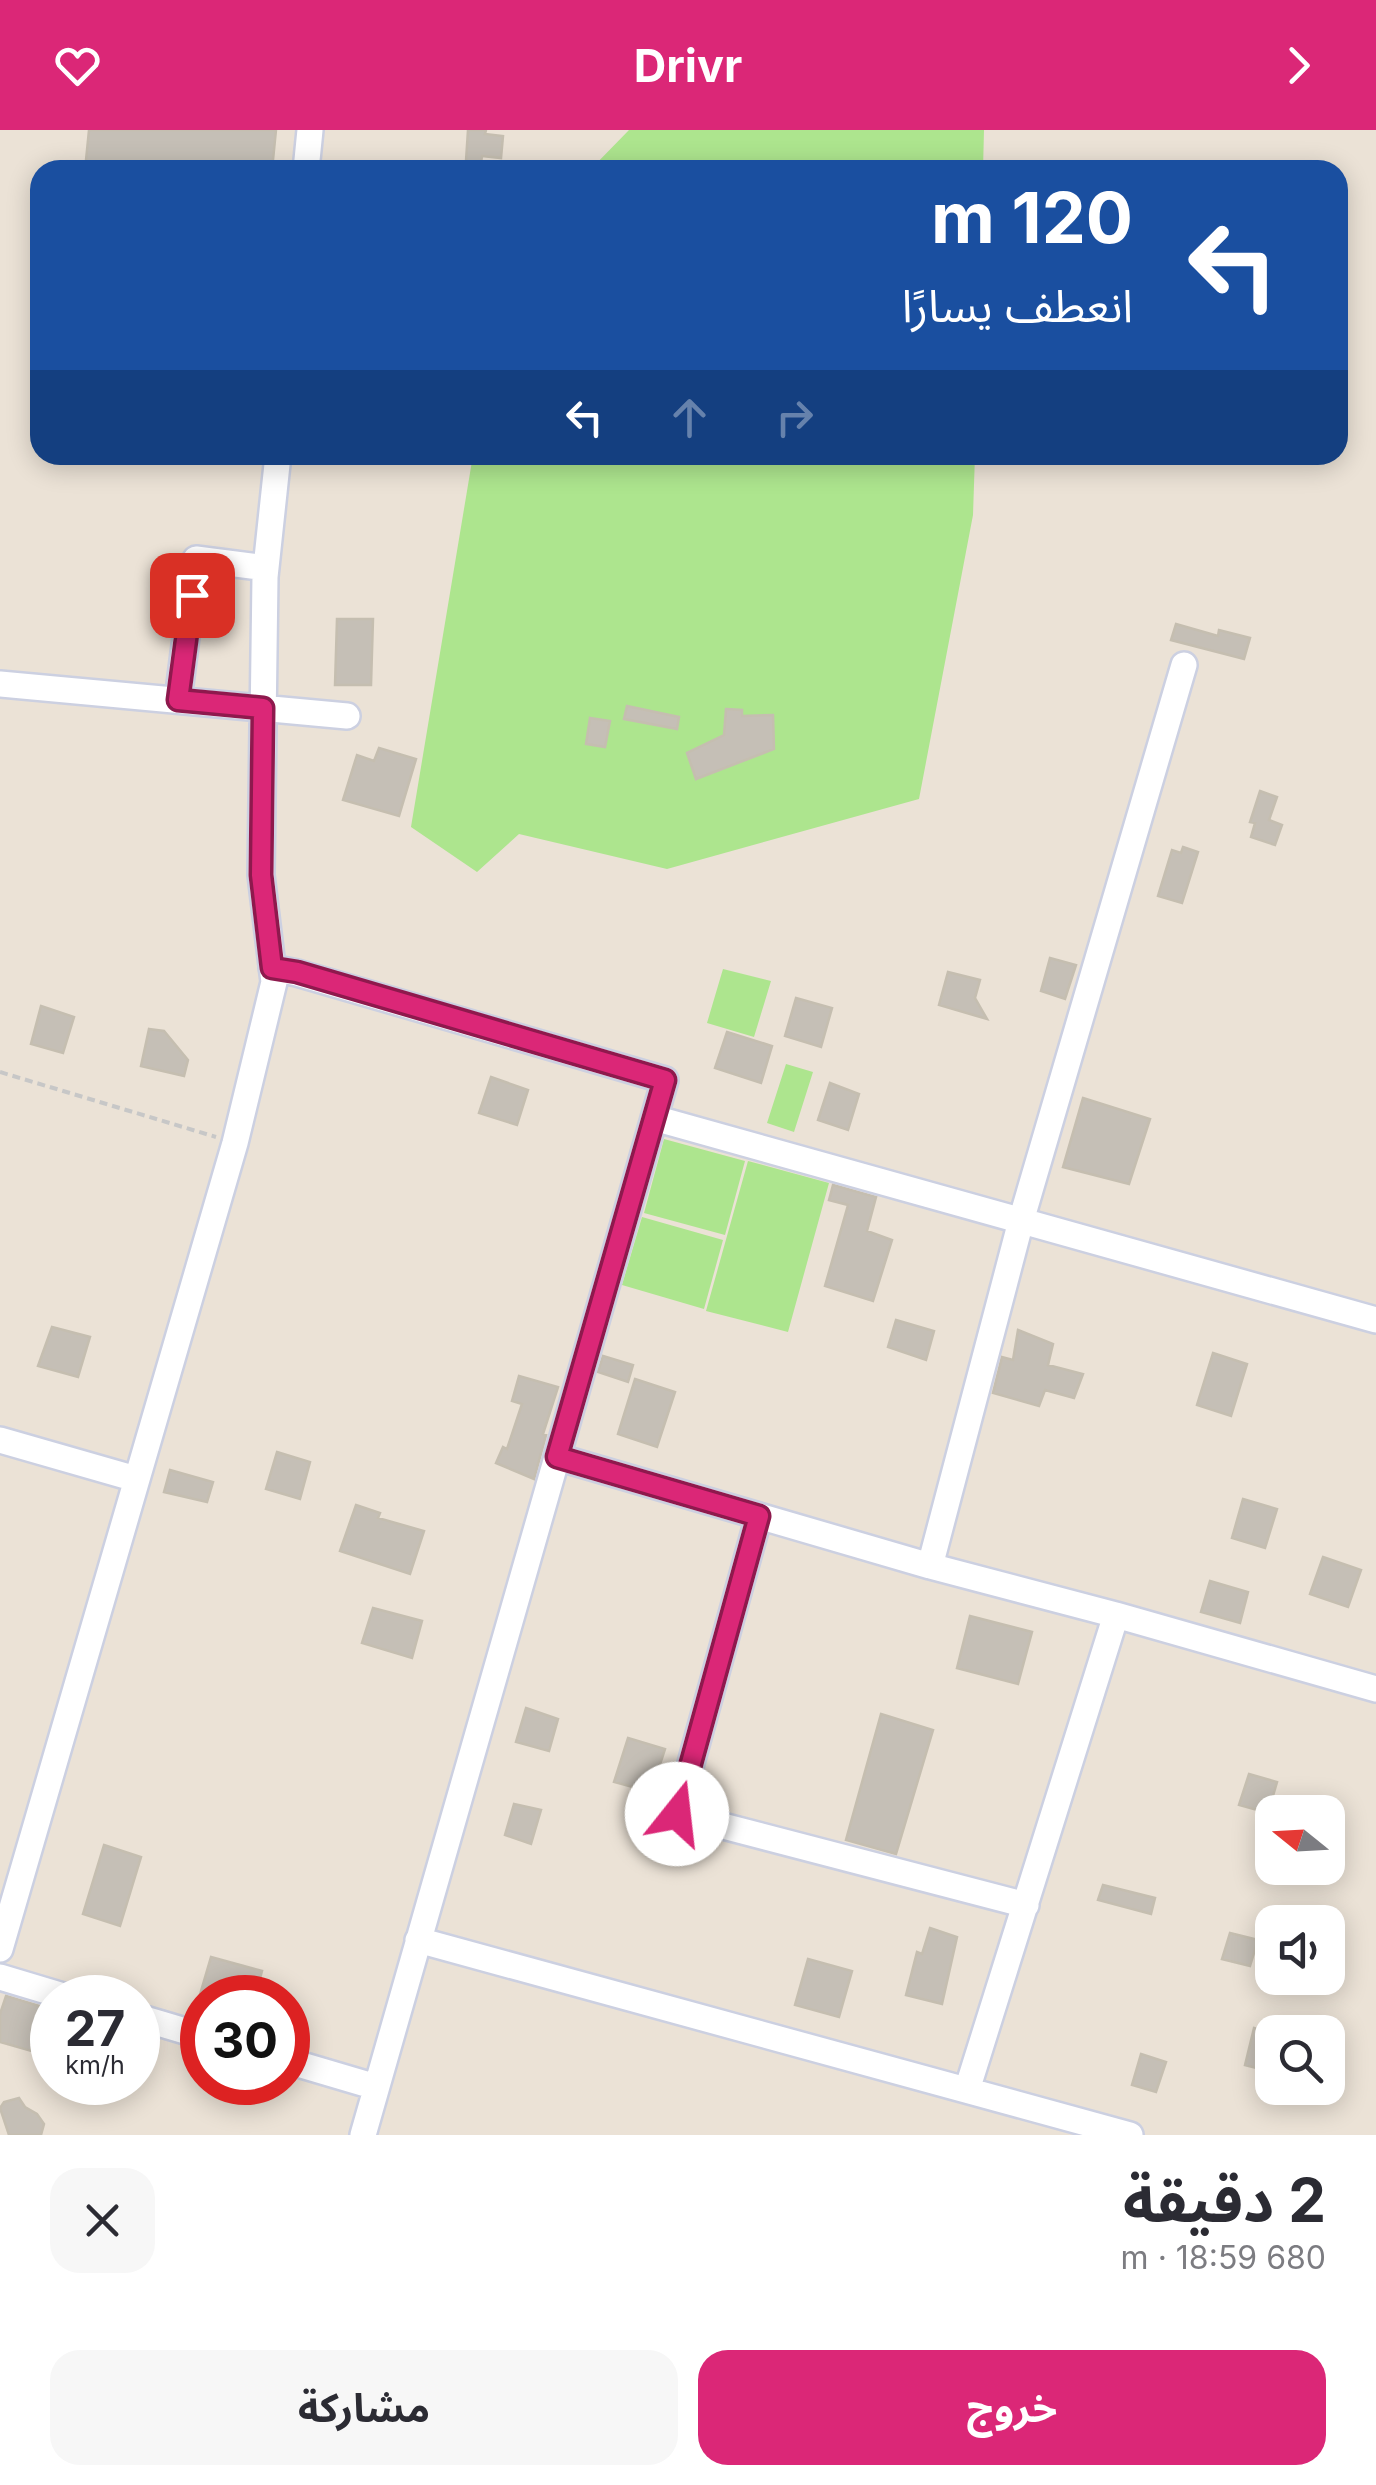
<!DOCTYPE html>
<html lang="ar">
<head>
<meta charset="utf-8">
<style>
	body { margin:0; font-family:Inter,"Noto Sans Arabic",sans-serif; background:#f7f7f7; color:#2b2b33; direction:rtl; height:100vh; display:flex; flex-direction:column; font-size:38px; white-space:nowrap }
	* { box-sizing:border-box; margin:0 }
	p { font-size:32px; color:#7c7c81 }
	.icon { flex:none; width:55px; height:55px; fill:none; stroke:currentColor; stroke-width:2; stroke-linecap:round; stroke-linejoin:round }
	.map { position:relative; height:2005px; overflow:hidden; direction:ltr }
	.drawer { display:flex; flex-direction:column; background:#fff; flex:1 }
	.drawer>* { flex:none }
	.top-card { position:absolute; left:30px; top:30px; width:1318px; height:305px; border-radius:30px; box-shadow:0 5px 25px #0003; direction:rtl; background:#1a4fa0; color:#fff; overflow:hidden }
	.needle { width:65px; rotate:288deg }
	.tools { position:absolute; left:1255px; top:1665px; display:grid; gap:20px }
	.tools a { display:grid; place-items:center; width:90px; height:90px; border-radius:20px; background:#fff; box-shadow:0 5px 25px #0003; font-size:50px }
	.speed { position:absolute; left:30px; top:1845px; display:flex; gap:20px; font-size:50px; font-weight:700; text-align:center }
	.speed>* { display:grid; place-content:center; width:130px; height:130px; border-radius:50%; background:#fff; box-shadow:0 5px 25px #0003; line-height:1 }
	.speed small { font-size:25px; font-weight:400 }
	.speed .limit { border:15px solid #d22; background:#fff; color:#111 }
	.pin { position:absolute; display:grid; place-items:center; width:85px; height:85px; color:#fff; margin:-42px; border-radius:20px; box-shadow:0 5px 15px #0006 }
	.me { position:absolute; width:110px; margin:-55px; rotate:16deg; stroke-linejoin:round; filter:drop-shadow(0 0 8px #0008) }
	.turn { display:flex; align-items:center; gap:35px; height:210px; padding:0 50px; font-size:45px }
	.turn .icon { width:130px; height:130px; stroke-width:2.5 }
	.turn b { display:block; font-size:70px; line-height:85px }
	.lanes { display:flex; align-items:center; height:95px; padding:0 50px; background:#0003; justify-content:center; gap:50px; direction:ltr }
	.lanes .off { opacity:.35 }
	.round { display:grid; place-items:center; flex:none; width:105px; height:105px; border-radius:30px; background:#f7f7f7 }
	.summary { display:flex; align-items:center; justify-content:space-between; height:170px; padding:0 50px }
	h1 { font-size:60px; font-weight:700; line-height:75px }
	.cta { display:flex; gap:20px; margin-top:auto; padding:20px 50px }
	.cta a { flex:1; height:115px; border-radius:30px; background:#db2777; color:#fff; font-size:40px; font-weight:700; line-height:115px; text-align:center }
	.cta a+a { background:#f7f7f7; color:#2b2b33 }
	header { display:flex; justify-content:space-between; align-items:center; height:130px; padding:0 50px; background:#db2777; color:#fff; font-size:45px; font-weight:700 }
	.map>svg:first-child { display:block }
	.green { fill:#ade58e }
	.building { fill:#c5bfb6; stroke:#c5beb0; stroke-width:2.5 }
	.lines { fill:none; stroke-linecap:round; stroke-linejoin:round }
	.minor-casing { stroke:#ccd0e1; stroke-width:30 }
	.path { stroke:#c7c7c7; stroke-width:4; stroke-dasharray:8 5; stroke-linecap:butt }
	.minor { stroke:#fff; stroke-width:25 }
	.route-casing { stroke:#8e194d; stroke-width:25 }
	.route { stroke:#db2777; stroke-width:18 }
</style>
</head>
<body>
<header><svg class="icon" aria-label="forward" viewBox="0 0 24 24"><path d="M9 5l7 7-7 7"/></svg>Drivr<svg class="icon" aria-label="heart" viewBox="0 0 24 24"><path d="M12 20l-8-8c-3-5 5-10 8-4 3-6 11-1 8 4z"/></svg></header>
<div class="map">
<svg width="1376" height="2005" viewBox="0 0 1376 2005">
	<rect width="100%" height="100%" fill="#ebe2d6"/>
	<!-- green -->
	<path class="green" d="M 629,0 L 984,0 L 983,40 L 590,40 Z
		M 473,325 L 975,325 L 973,385 L 919,669 L 667,739 L 519,704 L 477,742 L 411,697 Z
		M 723,839 L 771,851 L 754,907 L 707,893 Z
		M 786,934 L 813,942 L 794,1002 L 767,993 Z
		M 664,1009 L 745,1031 L 725,1105 L 644,1083 Z
		M 748,1031 L 829,1053 L 788,1202 L 706,1181 Z
		M 642,1087 L 723,1110 L 704,1179 L 622,1155 Z"/>
	<!-- building -->
	<path class="building" d="M 89,0 L 276,0 L 272,40 L 85,40 Z
		M 468,0 L 486,0 L 485,4 L 503,6 L 501,28 L 482,26 L 481,33 L 466,31 Z
		M 337,489 L 373,489 L 371,555 L 335,555 Z
		M 1176,494 L 1218,506 L 1219,500 L 1250,508 L 1244,529 L 1171,510 Z
		M 627,576 L 679,587 L 677,599 L 624,589 Z
		M 726,579 L 742,580 L 742,586 L 773,585 L 774,619 L 696,649 L 687,623 L 724,605 Z
		M 590,588 L 610,591 L 605,617 L 586,614 Z
		M 379,618 L 416,629 L 399,686 L 343,670 L 357,625 L 374,631 Z
		M 1260,661 L 1277,667 L 1269,690 L 1282,695 L 1275,715 L 1251,707 L 1255,693 L 1250,692 Z
		M 1183,717 L 1198,722 L 1182,773 L 1158,766 L 1172,720 L 1181,723 Z
		M 1050,828 L 1076,835 L 1065,869 L 1041,861 Z
		M 948,842 L 980,850 L 975,868 L 987,889 L 939,875 Z
		M 796,868 L 832,878 L 821,917 L 785,906 Z
		M 41,876 L 74,887 L 63,923 L 31,914 Z
		M 149,899 L 164,901 L 188,930 L 184,946 L 141,936 Z
		M 727,902 L 772,916 L 761,953 L 715,938 Z
		M 491,947 L 528,960 L 517,995 L 479,983 Z
		M 830,953 L 859,964 L 848,1000 L 818,990 Z
		M 1083,968 L 1150,989 L 1129,1054 L 1063,1037 Z
		M 833,1055 L 876,1067 L 867,1101 L 892,1110 L 873,1171 L 825,1156 L 848,1075 L 829,1070 Z
		M 896,1190 L 934,1201 L 926,1230 L 888,1217 Z
		M 52,1197 L 90,1207 L 78,1247 L 38,1236 Z
		M 1018,1200 L 1053,1214 L 1048,1235 L 1083,1244 L 1074,1268 L 1045,1260 L 1039,1276 L 993,1263 L 1002,1227 L 1013,1230 Z
		M 1213,1223 L 1247,1234 L 1231,1286 L 1197,1275 Z
		M 603,1226 L 633,1235 L 628,1252 L 598,1242 Z
		M 519,1246 L 558,1257 L 543,1304 L 546,1305 L 534,1349 L 496,1333 L 503,1317 L 507,1319 L 522,1274 L 512,1271 Z
		M 635,1249 L 675,1262 L 657,1317 L 618,1304 Z
		M 277,1322 L 310,1332 L 300,1369 L 266,1359 Z
		M 170,1340 L 213,1352 L 207,1372 L 164,1362 Z
		M 1243,1369 L 1277,1379 L 1265,1418 L 1232,1408 Z
		M 356,1375 L 380,1383 L 378,1388 L 424,1401 L 410,1444 L 340,1421 Z
		M 1323,1427 L 1361,1440 L 1348,1477 L 1310,1464 Z
		M 1210,1451 L 1248,1462 L 1240,1493 L 1201,1482 Z
		M 373,1478 L 422,1491 L 412,1528 L 362,1513 Z
		M 970,1486 L 1032,1502 L 1018,1554 L 957,1538 Z
		M 526,1578 L 558,1589 L 549,1621 L 516,1612 Z
		M 881,1584 L 933,1600 L 896,1724 L 846,1710 Z
		M 628,1608 L 665,1619 L 651,1662 L 614,1652 Z
		M 1249,1644 L 1277,1652 L 1268,1683 L 1239,1675 Z
		M 514,1674 L 541,1680 L 531,1714 L 505,1705 Z
		M 104,1715 L 141,1727 L 120,1796 L 83,1784 Z
		M 1103,1755 L 1155,1768 L 1151,1784 L 1098,1770 Z
		M 930,1798 L 957,1807 L 942,1874 L 906,1865 L 917,1822 L 922,1824 Z
		M 1230,1803 L 1258,1810 L 1250,1836 L 1222,1829 Z
		M 211,1827 L 262,1841 L 255,1868 L 199,1868 Z
		M 808,1829 L 852,1841 L 839,1887 L 795,1875 Z
		M 6,1866 L 43,1877 L 41,1883 L 52,1885 L 42,1924 L 0,1912 L 0,1884 Z
		M 1254,1898 L 1272,1903 L 1272,1942 L 1245,1935 Z
		M 1141,1924 L 1166,1932 L 1156,1962 L 1132,1955 Z
		M 19,1968 L 25,1977 L 37,1984 L 44,1994 L 41,2005 L 9,2005 L 0,1978 L 4,1972 Z"/>
	<g class="lines">
		<defs>
			<path id="minor" d="M 306,40 L 310,0
				M 0,554 L 347,586
				M 178,570 L 196,429 L 266,438
				M 272,838 L 297,843 L 665,950 L 363,2005
				M 654,988 L 1376,1190
				M 0,1310 L 136,1349
				M 557,1327 L 930,1436 L 1116,1485 L 967,1960
				M 759,1386 L 677,1684 L 1026,1775
				M 930,1436 L 1021,1091 L 1184,535
				M 1116,1485 L 1376,1559
				M 418,1810 L 1130,2005
				M 0,1819 L 235,1013 L 274,852 L 261,745 L 265,447 L 278,325
				M 0,1847 L 70,1868
				M 138,1887 L 202,1906
				M 288,1931 L 376,1957"/>
		</defs>
		<!-- minor casing -->
		<use href="#minor" class="minor-casing"/>
		<!-- path -->
		<path class="path" d="M 0,942 L 216,1007"/>
		<!-- minor -->
		<use href="#minor" class="minor"/>
	</g>
	<g class="lines">
		<defs>
			<path id="route" d="M 192,465 L 178,570 L 263,578 L 261,745 L 272,838 L 297,842 L 665,950 L 557,1327 L 759,1386 L 677,1684"/>
		</defs>
		<!-- route casing -->
		<use href="#route" class="route-casing"/>
		<!-- route -->
		<use href="#route" class="route"/>
	</g>
</svg>
<div class="tools">
<a><svg class="needle" viewBox="-14 -14 28 28"><path d="M0-13l5 13h-10z" fill="#e53935"/><path d="M0 13l5-13h-10z" fill="#7c7c81"/></svg></a>
<a><svg class="icon" aria-label="sound" viewBox="0 0 24 24"><path d="M4 9h4l5-4v14l-5-4H4zM17 9q2 3 0 6"/></svg></a>
<a><svg class="icon" aria-label="search" viewBox="0 0 24 24"><circle cx="10" cy="10" r="6"/><path d="M15 15l6 6"/></svg></a>
</div>
<div class="speed"><div>27<small>km/h</small></div><div class="limit">30</div></div>
<div class="pin" style="left:192px;top:465px;background:#d93025"><svg class="icon" aria-label="arrive" viewBox="0 0 24 24"><path d="M6 21V4h12l-3 4 3 4H6"/></svg></div>
<svg class="me" style="left:677px;top:1684px" viewBox="-20 -20 40 40"><circle r="19" fill="#fff"/><path d="M0-13L10 11 0 6-10 11z" fill="#db2777"/></svg>
<div class="top-card">
<div class="turn"><svg class="icon" aria-label="left" viewBox="0 0 24 24"><path d="M17 20v-9H6M10 6l-5 5 5 5"/></svg><div><b>120 m</b>انعطف يسارًا</div></div>
<div class="lanes"><svg class="icon" aria-label="left" viewBox="0 0 24 24"><path d="M17 20v-9H6M10 6l-5 5 5 5"/></svg><svg class="icon off" aria-label="ahead" viewBox="0 0 24 24"><path d="M12 20V5M6 11l6-6 6 6"/></svg><svg class="icon off" aria-label="right" viewBox="0 0 24 24"><path d="M7 20v-9h11M14 6l5 5-5 5"/></svg></div>
</div>
</div>
<section class="drawer">
<div class="summary"><div><h1>2 دقيقة</h1><p>680 m · 18:59</p></div><a class="round"><svg class="icon" aria-label="close" viewBox="0 0 24 24"><path d="M6 6l12 12M18 6L6 18"/></svg></a></div>
<div class="cta"><a>خروج</a><a>مشاركة</a></div>
</section>
</body>
</html>
